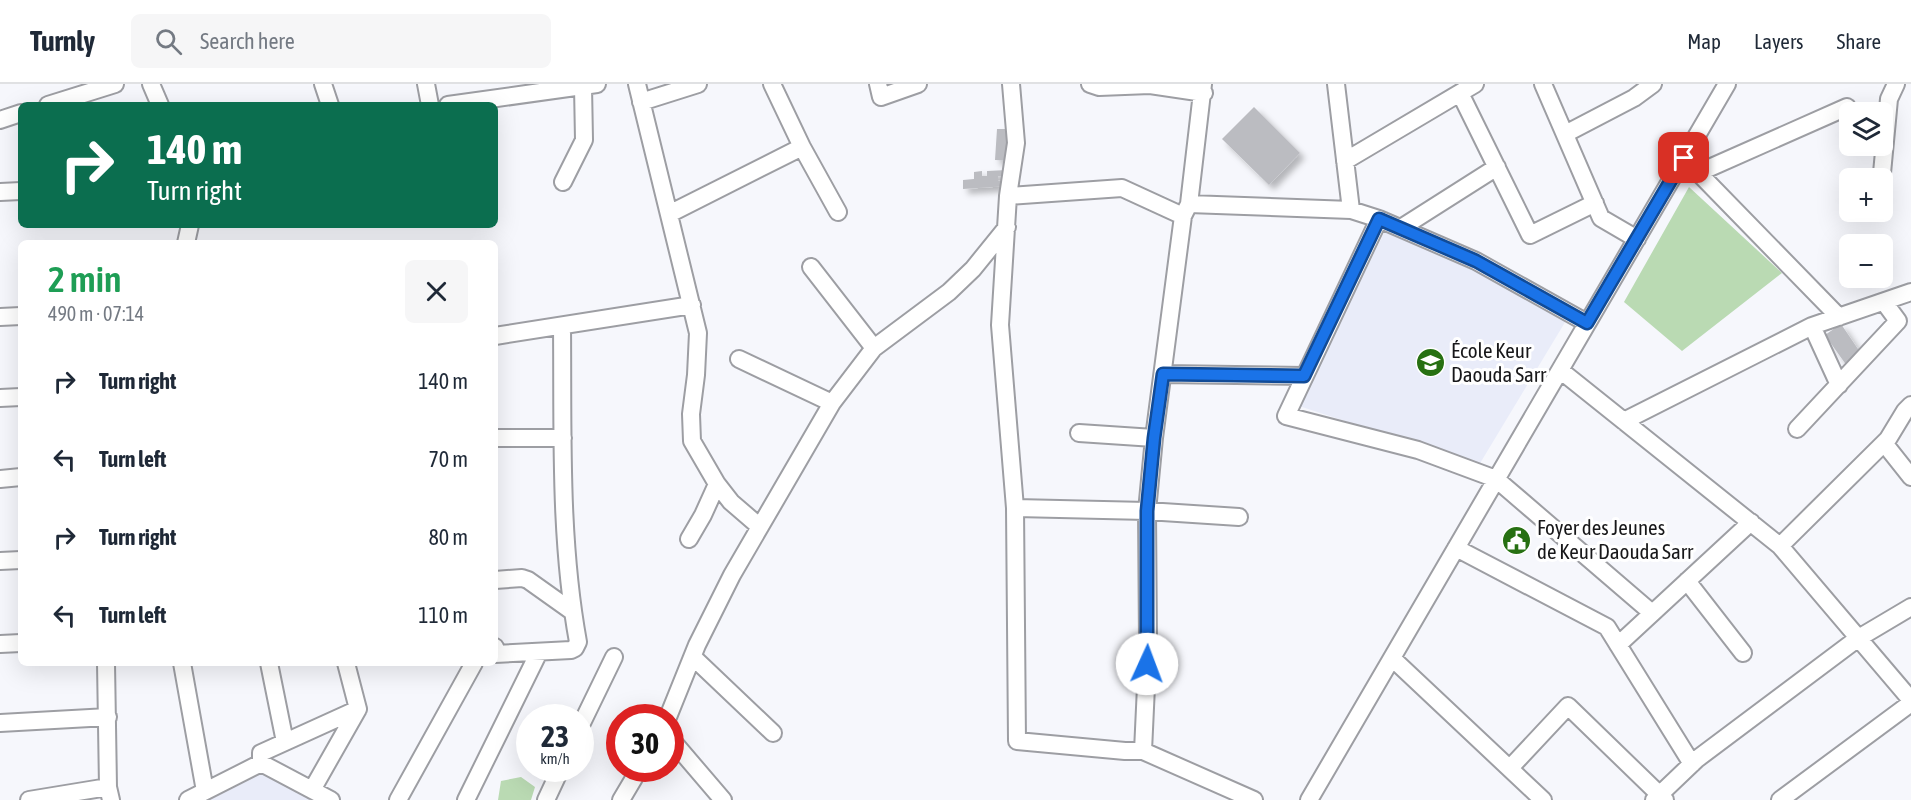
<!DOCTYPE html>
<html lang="en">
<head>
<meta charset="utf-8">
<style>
	body { margin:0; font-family:"Asap Condensed",sans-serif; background:#f6f6f7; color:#1f2937; height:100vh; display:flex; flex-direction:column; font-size:22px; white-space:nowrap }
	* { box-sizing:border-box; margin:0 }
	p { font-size:20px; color:#747a83 }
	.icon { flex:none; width:33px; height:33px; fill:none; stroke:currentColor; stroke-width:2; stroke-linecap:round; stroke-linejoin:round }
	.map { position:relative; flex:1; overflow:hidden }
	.details { position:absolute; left:18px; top:156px; width:480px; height:426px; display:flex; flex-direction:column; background:#fff; border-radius:9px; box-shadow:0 6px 24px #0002 }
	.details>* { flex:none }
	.banner { position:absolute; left:18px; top:18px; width:480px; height:126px; border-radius:9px; box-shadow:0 6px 24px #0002; background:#0b6e4f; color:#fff; overflow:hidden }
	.tools { position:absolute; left:1839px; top:18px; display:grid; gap:12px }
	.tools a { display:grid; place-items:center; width:54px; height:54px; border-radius:9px; background:#fff; box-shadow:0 6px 24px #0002; font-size:30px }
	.speed { position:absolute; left:516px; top:620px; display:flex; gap:12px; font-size:30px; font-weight:700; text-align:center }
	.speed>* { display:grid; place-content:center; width:78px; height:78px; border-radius:50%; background:#fff; box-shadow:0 6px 24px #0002; line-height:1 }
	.speed small { font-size:15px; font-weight:400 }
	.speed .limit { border:9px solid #d22; background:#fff; color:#111 }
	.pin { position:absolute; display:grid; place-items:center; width:51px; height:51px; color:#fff; margin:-26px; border-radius:12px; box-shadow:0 3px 9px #0006 }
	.me { position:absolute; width:66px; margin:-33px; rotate:2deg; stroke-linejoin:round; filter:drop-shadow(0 0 4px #0008) }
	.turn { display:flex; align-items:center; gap:21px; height:126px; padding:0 30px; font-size:27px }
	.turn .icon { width:78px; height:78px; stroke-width:2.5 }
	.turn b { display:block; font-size:42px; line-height:51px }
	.round { display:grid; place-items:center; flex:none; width:63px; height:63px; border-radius:9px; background:#f6f6f7 }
	.summary { display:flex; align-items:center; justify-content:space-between; height:102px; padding:0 30px }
	h1 { font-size:36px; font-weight:600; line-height:45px; color:#1e9e55 }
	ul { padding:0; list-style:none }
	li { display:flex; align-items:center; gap:18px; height:78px; padding:0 30px }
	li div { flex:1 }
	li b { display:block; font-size:22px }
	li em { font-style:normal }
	header { display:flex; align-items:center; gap:36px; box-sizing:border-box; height:84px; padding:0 30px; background:#fff; border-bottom:2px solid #e0e1e3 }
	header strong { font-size:28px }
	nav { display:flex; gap:33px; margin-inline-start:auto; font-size:21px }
	.search { width:420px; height:54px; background:#f6f6f7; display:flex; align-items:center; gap:15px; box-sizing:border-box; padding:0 21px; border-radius:9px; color:#747a83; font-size:22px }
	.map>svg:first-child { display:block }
	.built { fill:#e9ecf9 }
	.green { fill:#badab3 }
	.building { fill:#bbbcc1; filter:url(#shadow) }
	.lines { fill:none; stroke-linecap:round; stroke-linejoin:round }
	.minor-casing { stroke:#9d9ea3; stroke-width:20 }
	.minor { stroke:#fff; stroke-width:16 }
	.route-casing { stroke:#114b97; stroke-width:15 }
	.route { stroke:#1a73e8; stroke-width:10 }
	.labels { text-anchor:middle; stroke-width:6; stroke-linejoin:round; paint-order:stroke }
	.poi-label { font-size:21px; fill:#171719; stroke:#fff; text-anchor:start }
</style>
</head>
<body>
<header>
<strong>Turnly</strong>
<div class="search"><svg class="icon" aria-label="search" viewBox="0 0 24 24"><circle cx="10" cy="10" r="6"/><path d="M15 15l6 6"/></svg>Search here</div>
<nav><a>Map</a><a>Layers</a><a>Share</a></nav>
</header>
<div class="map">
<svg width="1911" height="716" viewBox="0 0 1911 716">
	<defs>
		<filter id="shadow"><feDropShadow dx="5" dy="5" stdDeviation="3" flood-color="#0004"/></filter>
	</defs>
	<rect width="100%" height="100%" fill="#f6f7fc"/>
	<!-- built -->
	<path class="built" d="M 1385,147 L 1508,202 L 1567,235 L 1479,381 L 1299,322 Z
		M 259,685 L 318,716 L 198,716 Z"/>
	<!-- green -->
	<path class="green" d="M 1689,103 L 1782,189 L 1682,267 L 1624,218 Z
		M 521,693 L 535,703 L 531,716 L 498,716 L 501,697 Z"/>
	<!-- building -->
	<path class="building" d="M 1254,23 L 1300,69 L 1269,101 L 1222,55 Z
		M 997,45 L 1011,45 L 1009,77 L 995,76 Z
		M 1007,86 L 1007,92 L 998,92 L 998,97 L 1008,96 L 1008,102 L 963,105 L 963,96 L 974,95 L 974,88 L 982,87 L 982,92 L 987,92 L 987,87 Z
		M 1841,240 L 1862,271 L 1847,282 L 1825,251 Z"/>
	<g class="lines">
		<defs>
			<path id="minor" d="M 151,0 L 160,21
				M 323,0 L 330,21
				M 426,0 L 430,21
				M 637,0 L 698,249 L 696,291 L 691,330 L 692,357 L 717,400 L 703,431 L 689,455
				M 772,0 L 802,63 L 838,128
				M 878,0 L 881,13 L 918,0
				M 1011,0 L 1016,59 L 1008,112 L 1000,241 L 1015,424 L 1017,657 L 1125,667 L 1143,667 L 1254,716
				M 1090,0 L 1099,3 L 1150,1 L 1204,9
				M 1336,0 L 1351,126
				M 1543,0 L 1601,134 L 1637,155
				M 1460,9 L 1530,151 L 1595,119
				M 641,18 L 698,0
				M 48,21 L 115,0
				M 448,21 L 597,0
				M 0,36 L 21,29
				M 1565,50 L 1634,14 L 1653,0
				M 1684,74 L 1839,233
				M 1345,77 L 1475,0
				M 1698,89 L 1847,23
				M 1882,89 L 1889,15 L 1896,0
				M 563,98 L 584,56 L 583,2
				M 0,108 L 21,107
				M 1008,112 L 1122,104 L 1183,132
				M 1189,120 L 1351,126 L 1379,135 L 1476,177 L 1587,239
				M 669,130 L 802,63
				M 1379,135 L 1286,332 L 1418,366 L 1496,395 L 1652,529
				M 1401,144 L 1497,83
				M 186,159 L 190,141
				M 811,183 L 874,264
				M 0,233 L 21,232
				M 1812,242 L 1839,301
				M 495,252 L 692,221
				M 739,275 L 832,319
				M 1560,286 L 1780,462 L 1911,616
				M 1163,290 L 1304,292
				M 0,314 L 21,313
				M 1624,337 L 1812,242 L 1911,208
				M 1797,345 L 1898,237 L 1884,218
				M 1079,349 L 1154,354
				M 495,354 L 563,354
				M 1884,359 L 1911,393
				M 0,395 L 21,393
				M 717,400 L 731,418 L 760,443
				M 1015,424 L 1147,427 L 1239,433
				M 1780,462 L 1888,355 L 1905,327 L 1911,321
				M 1456,464 L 1607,543 L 1692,680
				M 0,477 L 21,476
				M 495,496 L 522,494 L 528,496 L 573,528
				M 1687,497 L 1743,569
				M 0,560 L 21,559
				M 1618,561 L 1751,438
				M 495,563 L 495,570 L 571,566 L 575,564 L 578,558 C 559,454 563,347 562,242
				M 693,573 L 773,649
				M 1392,574 L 1543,716
				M 106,579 L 108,703 L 111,716
				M 182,579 L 205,707
				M 269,579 L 285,658
				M 668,633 L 697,561 L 732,491 L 832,319 L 874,264 L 949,208 L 973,185 L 1007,143
				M 0,639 L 108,633
				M 580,643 L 614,573
				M 670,654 L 723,716
				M 1143,667 L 1148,559 L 1147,427 L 1154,354 L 1183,132 L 1189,120 L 1203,0
				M 261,679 L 261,669 L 358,625
				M 261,679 L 331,716
				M 1510,684 L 1568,622 L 1665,716
				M 312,706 L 358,625 L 346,579
				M 29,716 L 108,703
				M 188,716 L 261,679
				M 398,716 L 474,579
				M 466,716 L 539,568
				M 546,716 L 561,684
				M 621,716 L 640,684
				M 1309,716 L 1727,0
				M 1654,716 L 1697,675 L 1857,555 L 1911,523
				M 1780,716 L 1911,619"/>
		</defs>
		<!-- minor casing -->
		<use href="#minor" class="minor-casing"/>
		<!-- minor -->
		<use href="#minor" class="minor"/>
	</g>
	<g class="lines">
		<defs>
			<path id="route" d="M 1147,580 L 1147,427 L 1154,354 L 1163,290 L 1304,292 L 1379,135 L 1476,177 L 1587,239 L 1684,74"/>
		</defs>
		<!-- route casing -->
		<use href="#route" class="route-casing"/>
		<!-- route -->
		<use href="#route" class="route"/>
	</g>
	<!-- icons -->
	<defs>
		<symbol id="school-disc" viewBox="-11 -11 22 22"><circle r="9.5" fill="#277012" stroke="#fff"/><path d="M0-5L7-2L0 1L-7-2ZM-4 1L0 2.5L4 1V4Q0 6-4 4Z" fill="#fff"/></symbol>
		<symbol id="civic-disc" viewBox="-11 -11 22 22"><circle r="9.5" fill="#277012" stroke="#fff"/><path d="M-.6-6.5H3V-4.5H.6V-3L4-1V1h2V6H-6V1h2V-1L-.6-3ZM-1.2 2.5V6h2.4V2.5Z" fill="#fff"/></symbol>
	</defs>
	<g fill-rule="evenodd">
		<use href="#school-disc" x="1414" y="262" width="33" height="33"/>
		<use href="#civic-disc" x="1500" y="440" width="33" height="33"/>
	</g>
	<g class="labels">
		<!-- poi labels -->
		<g class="poi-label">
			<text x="1451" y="274">École Keur<tspan x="1451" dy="24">Daouda Sarr</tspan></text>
			<text x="1537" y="451">Foyer des Jeunes<tspan x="1537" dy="24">de Keur Daouda Sarr</tspan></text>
		</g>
	</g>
</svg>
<div class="tools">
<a><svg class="icon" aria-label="layers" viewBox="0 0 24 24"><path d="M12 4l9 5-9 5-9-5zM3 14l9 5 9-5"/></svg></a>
<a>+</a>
<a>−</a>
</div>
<div class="speed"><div>23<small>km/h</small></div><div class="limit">30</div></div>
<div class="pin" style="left:1684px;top:74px;background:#d93025"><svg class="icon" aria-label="arrive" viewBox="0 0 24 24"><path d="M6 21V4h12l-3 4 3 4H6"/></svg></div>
<svg class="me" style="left:1147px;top:580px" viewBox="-20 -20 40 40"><circle r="19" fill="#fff"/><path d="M0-13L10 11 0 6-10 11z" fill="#1a73e8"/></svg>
<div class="banner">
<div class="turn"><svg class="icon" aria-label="right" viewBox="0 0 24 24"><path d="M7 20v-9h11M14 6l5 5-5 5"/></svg><div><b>140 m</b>Turn right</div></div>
</div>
<section class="details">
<div class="summary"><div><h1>2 min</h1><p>490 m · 07:14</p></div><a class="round"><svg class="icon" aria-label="close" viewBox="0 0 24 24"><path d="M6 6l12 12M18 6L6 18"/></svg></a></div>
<ul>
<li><svg class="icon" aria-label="right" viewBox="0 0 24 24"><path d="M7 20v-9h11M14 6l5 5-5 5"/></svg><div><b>Turn right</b></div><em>140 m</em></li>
<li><svg class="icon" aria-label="left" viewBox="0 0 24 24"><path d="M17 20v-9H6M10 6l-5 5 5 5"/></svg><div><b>Turn left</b></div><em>70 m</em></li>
<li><svg class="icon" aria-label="right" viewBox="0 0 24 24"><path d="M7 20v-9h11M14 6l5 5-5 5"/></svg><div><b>Turn right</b></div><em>80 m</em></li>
<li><svg class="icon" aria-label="left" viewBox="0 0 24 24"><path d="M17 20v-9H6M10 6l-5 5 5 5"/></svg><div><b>Turn left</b></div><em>110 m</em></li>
</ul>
</section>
</div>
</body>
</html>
